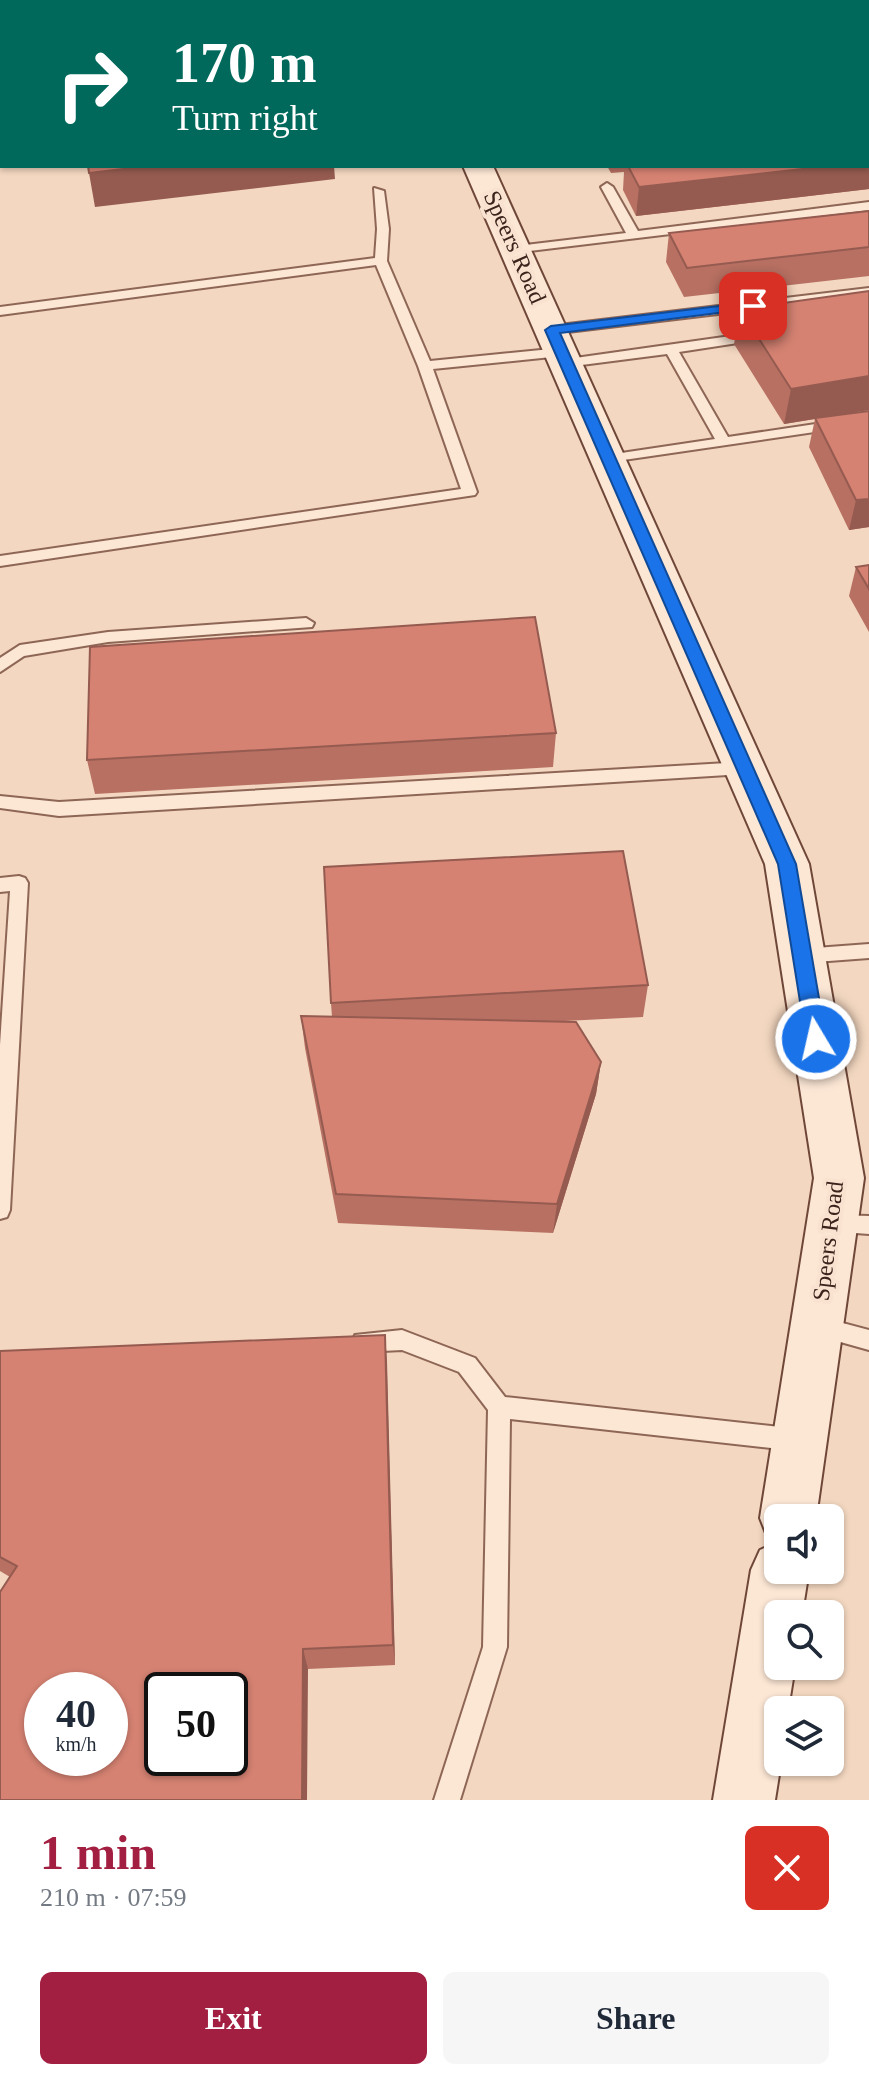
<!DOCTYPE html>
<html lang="en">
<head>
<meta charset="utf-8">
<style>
	body { margin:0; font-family:"Times New Roman",serif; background:#f6f6f7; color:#1f2937; height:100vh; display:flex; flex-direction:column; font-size:30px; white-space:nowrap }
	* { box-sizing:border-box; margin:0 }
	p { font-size:26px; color:#747a83 }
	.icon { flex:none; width:44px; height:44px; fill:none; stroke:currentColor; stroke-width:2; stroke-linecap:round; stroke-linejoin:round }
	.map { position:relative; height:1800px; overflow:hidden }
	.side { display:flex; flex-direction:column; background:#fff; flex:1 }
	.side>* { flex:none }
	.top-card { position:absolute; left:0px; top:0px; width:870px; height:168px; box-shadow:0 2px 6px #0004; background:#00695c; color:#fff; overflow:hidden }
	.buttons { position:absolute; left:764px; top:1504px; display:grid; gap:16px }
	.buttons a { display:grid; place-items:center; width:80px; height:80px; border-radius:12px; background:#fff; box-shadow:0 2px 6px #0004; font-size:40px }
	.speed { position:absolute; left:24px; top:1672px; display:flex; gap:16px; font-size:40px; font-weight:700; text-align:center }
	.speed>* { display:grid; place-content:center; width:104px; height:104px; border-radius:50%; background:#fff; box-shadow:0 2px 6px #0004; line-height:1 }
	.speed small { font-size:20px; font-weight:400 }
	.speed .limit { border:4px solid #111; border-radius:12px; background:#fff; color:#111 }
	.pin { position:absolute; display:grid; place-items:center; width:68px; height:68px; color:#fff; margin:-34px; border-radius:16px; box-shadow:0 4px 12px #0006 }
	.me { position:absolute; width:88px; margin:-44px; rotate:351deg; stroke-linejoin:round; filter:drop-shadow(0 0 6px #0008) }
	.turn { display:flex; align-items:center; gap:28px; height:168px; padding:0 40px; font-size:36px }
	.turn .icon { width:104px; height:104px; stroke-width:2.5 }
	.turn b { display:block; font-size:56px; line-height:68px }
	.round { display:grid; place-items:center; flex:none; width:84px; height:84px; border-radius:12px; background:#f6f6f7 }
	.headline { display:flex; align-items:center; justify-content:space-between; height:136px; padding:0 40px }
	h1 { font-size:48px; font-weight:700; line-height:60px; color:#a31f41 }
	.cta { display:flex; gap:16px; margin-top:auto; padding:16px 40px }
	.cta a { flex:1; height:92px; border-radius:12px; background:#a31f41; color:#fff; font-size:32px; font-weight:700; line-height:92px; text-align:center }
	.cta a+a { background:#f6f6f7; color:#1f2937 }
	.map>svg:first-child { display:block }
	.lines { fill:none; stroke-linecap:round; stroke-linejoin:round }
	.stream { fill:#69937e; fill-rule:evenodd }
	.lane-casing { stroke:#8e6656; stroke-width:4 }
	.secondary-casing { stroke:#6f4739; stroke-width:4 }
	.lane { fill:#fce6d4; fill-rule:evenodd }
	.secondary { fill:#fce6d4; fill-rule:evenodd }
	.wall { fill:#b77062 }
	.shaded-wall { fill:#955b50 }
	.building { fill:#d58272; stroke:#955b50; stroke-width:2; fill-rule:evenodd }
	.route { fill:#1a73e8; stroke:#114b97; stroke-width:2 }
	.labels { text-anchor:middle; stroke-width:8; stroke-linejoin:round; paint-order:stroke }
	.street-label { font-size:24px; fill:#3c231c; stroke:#f9e3d0 }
</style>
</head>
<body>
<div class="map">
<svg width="869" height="1800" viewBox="0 0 869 1800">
	<rect width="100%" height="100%" fill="#f3d7c0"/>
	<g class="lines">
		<!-- stream -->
		<path class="stream" d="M 247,0 L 269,0 L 267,2 L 246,2 Z
			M 2,124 L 2,130 L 0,131 L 0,125 Z"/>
		<defs>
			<path id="lane" d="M 607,183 L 613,187 L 638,231 L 869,202 L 869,210 L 513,253 L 511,250 L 517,246 L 626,233 L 601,187 Z
				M 374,188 L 384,191 L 389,229 L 387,261 L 430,361 L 561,348 L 568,352 L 561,356 L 433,369 L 477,492 L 475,495 L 0,566 L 0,556 L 461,489 L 418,366 L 376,265 L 0,315 L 0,307 L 375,258 L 377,229 Z
				M 869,288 L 869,296 L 551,334 L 544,330 L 551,326 Z
				M 759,332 L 764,333 L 764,339 L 679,352 L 728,437 L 869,416 L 869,424 L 603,463 L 603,457 L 608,455 L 715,439 L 667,354 L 566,367 L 559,363 L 561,360 Z
				M 306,618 L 314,623 L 312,627 L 108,642 L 24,656 L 0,672 L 0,658 L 20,645 L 108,632 Z
				M 744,762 L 752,768 L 744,774 L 59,816 L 0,808 L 0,796 L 59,802 Z
				M 19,876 L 25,878 L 28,883 L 10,1210 L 7,1217 L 0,1219 L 0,1045 L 10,891 L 0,892 L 0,878 Z
				M 869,944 L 869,958 L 802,963 L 795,961 L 793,956 L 795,951 L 802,949 Z
				M 835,1215 L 869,1216 L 869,1234 L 828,1231 L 825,1224 L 828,1217 Z
				M 820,1317 L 869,1330 L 869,1350 L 812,1334 L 809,1327 L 812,1320 Z
				M 402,1330 L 475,1358 L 505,1397 L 798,1429 L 806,1432 L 809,1440 L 806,1448 L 798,1451 L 510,1419 L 507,1647 L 460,1800 L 434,1800 L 483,1647 L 488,1410 L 459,1372 L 402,1350 L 363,1352 L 355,1349 L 352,1342 L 355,1335 Z"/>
			<path id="secondary" d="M 391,0 L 417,0 L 417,2 L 391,2 Z
				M 463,166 L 493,166 L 809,864 L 864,1178 L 816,1518 L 778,1518 L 778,1542 L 768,1538 L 760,1518 L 814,1178 L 765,864 Z
				M 778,1542 L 778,1570 L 809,1570 L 802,1614 L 778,1614 L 778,1666 L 795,1666 L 788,1710 L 778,1710 L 778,1762 L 781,1762 L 775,1800 L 713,1800 L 751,1570 L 760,1550 Z"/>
		</defs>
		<!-- lane casing -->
		<use href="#lane" class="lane-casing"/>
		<!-- secondary casing -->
		<use href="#secondary" class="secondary-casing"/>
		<!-- lane -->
		<use href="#lane" class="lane"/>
		<!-- secondary -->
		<use href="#secondary" class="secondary"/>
	</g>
	<!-- wall -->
	<path class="wall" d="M 549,0 L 656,0 L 657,2 L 550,2 Z
		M 869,135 L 869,189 L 636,216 L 623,190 L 624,172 L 611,173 L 607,166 L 868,166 Z
		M 869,211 L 869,276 L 684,297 L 666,262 L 669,233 Z
		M 869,291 L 869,410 L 849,413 L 869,411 L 869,527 L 849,530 L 809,447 L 815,419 L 784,424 L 734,344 L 740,309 Z
		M 869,565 L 869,632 L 849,596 L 856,567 Z
		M 556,733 L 553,767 L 95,794 L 87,760 Z
		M 648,985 L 643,1017 L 565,1021 L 601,1062 L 596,1094 L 553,1233 L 338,1223 L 305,1048 L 301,1016 L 332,1017 L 331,1003 Z
		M 385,1335 L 395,1665 L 308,1669 L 10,1577 L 0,1571 L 0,1351 Z"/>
	<!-- shaded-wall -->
	<path class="shaded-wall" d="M 35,0 L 70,0 L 70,2 L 32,2 Z
		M 2,21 L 2,59 L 0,60 L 0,23 Z
		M 868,162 L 869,162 L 869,189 L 636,216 L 639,187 L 829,166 L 868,166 Z
		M 149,166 L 334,166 L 335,179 L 95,207 L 89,173 Z
		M 869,376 L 869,410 L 784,424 L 791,389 Z
		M 869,499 L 869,527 L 849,530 L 856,500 Z
		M 601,1062 L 596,1094 L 553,1233 L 557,1204 Z
		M 385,1335 L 387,1361 L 395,1665 L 393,1645 Z
		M 303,1649 L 308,1669 L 307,1800 L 302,1800 Z"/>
	<!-- building -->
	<path class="building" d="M 0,0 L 35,0 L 32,2 L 2,2 L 2,21 L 0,23 Z
		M 572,0 L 656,0 L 657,2 L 574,2 Z
		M 868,135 L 869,135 L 868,162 Z
		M 88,166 L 149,166 L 89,173 Z
		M 628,166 L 829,166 L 639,187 Z
		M 869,211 L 869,247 L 687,268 L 669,233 Z
		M 869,291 L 869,376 L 791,389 L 740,309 Z
		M 869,411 L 869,499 L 856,500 L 815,418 Z
		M 869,565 L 869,589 L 856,567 Z
		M 535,617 L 556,733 L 87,760 L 90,647 Z
		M 623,851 L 648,985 L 331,1003 L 324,867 Z
		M 301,1016 L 576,1022 L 601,1062 L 557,1204 L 336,1194 Z
		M 385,1335 L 393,1645 L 303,1649 L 302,1800 L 0,1800 L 0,1592 L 17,1566 L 0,1557 L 0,1351 ZM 42,1690 L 110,1690 L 110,1758 L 42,1758 ZM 162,1690 L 230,1690 L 230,1758 L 162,1758 Z"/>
	<!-- route -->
	<path class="route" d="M 753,302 L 757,303 L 757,308 L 560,333 L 796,864 L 826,1039 L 823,1045 L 809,1045 L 806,1039 L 778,864 L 545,330 L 551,326 Z"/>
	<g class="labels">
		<!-- street labels -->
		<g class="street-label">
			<text transform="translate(515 247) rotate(66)" y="8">Speers Road</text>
			<text transform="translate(828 1241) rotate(-83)" y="8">Speers Road</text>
		</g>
	</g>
</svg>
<div class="buttons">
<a><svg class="icon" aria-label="sound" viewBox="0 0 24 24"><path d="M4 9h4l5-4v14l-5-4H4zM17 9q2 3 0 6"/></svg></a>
<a><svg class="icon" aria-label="search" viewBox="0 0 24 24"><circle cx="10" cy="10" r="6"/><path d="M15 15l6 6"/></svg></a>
<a><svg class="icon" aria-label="layers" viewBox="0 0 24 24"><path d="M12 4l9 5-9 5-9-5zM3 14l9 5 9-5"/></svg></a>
</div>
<div class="speed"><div>40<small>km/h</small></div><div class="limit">50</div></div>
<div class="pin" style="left:753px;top:306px;background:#d93025"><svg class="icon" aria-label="arrive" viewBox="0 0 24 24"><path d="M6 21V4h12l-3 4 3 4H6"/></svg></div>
<svg class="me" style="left:816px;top:1039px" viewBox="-20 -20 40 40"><circle r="17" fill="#1a73e8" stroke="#fff" stroke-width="3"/><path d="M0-11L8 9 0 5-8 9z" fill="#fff"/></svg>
<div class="top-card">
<div class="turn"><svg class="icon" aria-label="right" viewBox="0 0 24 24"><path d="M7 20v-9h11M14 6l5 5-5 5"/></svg><div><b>170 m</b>Turn right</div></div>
</div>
</div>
<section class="side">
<div class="headline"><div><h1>1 min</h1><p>210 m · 07:59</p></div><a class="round" style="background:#d93025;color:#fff"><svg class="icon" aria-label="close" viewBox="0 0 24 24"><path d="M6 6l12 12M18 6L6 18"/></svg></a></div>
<div class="cta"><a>Exit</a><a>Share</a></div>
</section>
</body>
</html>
